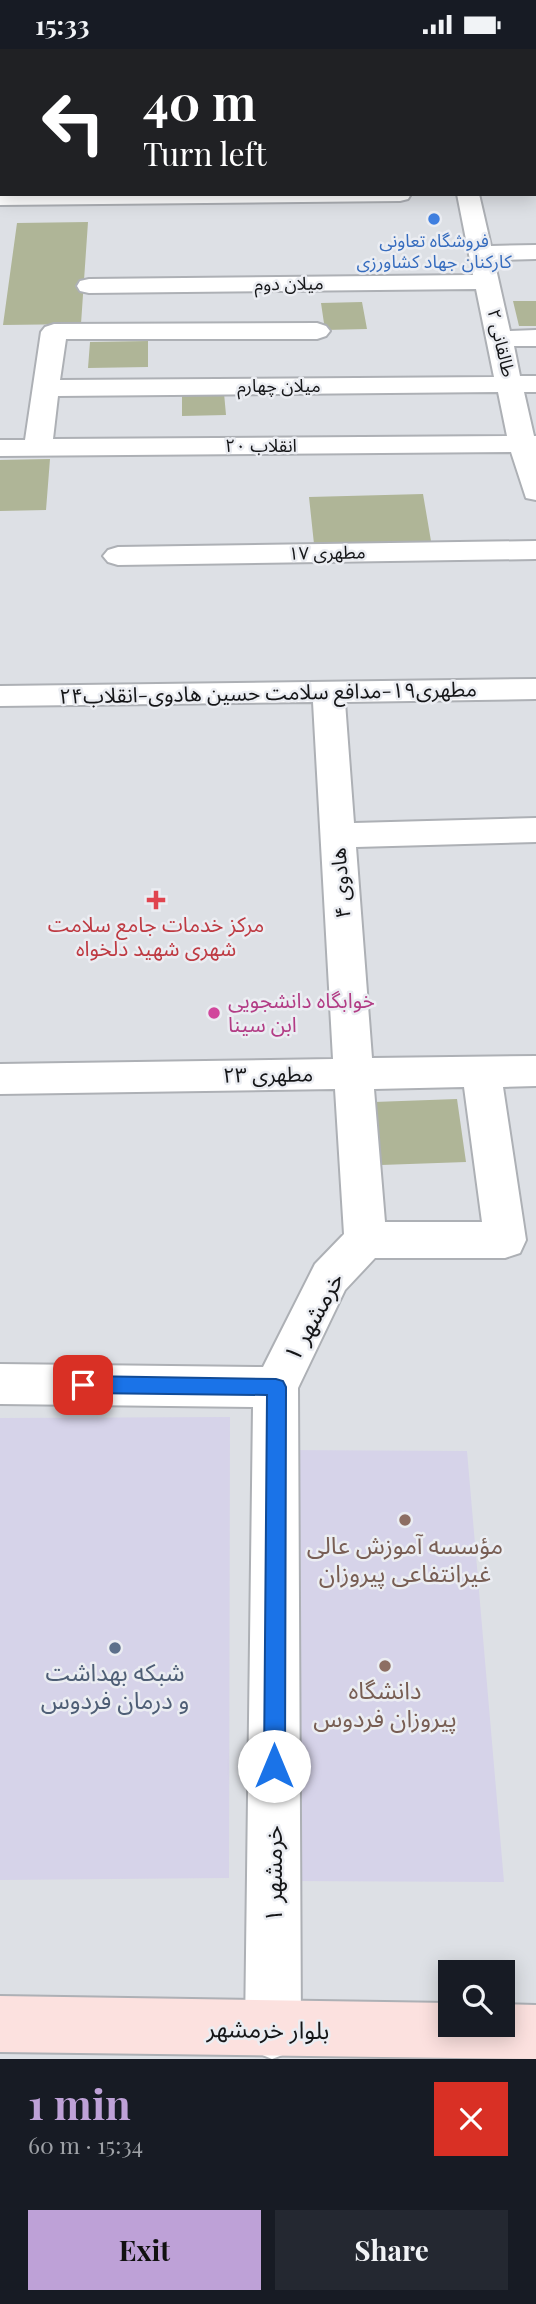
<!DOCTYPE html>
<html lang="en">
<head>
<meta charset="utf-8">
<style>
	body { margin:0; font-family:"Playfair Display","Noto Sans Arabic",serif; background:#242831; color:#f1f3f6; height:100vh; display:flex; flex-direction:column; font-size:26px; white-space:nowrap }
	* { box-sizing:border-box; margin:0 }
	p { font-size:23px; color:#9ea1a6 }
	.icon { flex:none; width:38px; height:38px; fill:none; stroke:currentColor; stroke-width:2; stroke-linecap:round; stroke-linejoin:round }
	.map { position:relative; height:2010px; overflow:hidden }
	.side { display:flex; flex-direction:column; background:#171b24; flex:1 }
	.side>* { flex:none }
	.hud { position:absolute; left:0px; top:0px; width:537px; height:147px; box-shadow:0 4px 18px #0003; background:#202124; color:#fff; overflow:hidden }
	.buttons { position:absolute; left:438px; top:1911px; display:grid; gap:14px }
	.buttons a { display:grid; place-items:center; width:77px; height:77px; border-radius:0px; background:#171b24; box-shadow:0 4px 18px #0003; font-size:35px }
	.pin { position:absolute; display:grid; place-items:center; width:60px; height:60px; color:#fff; margin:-30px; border-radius:14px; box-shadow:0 4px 10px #0006 }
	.me { position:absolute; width:77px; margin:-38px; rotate:0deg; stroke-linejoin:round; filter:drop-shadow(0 0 5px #0008) }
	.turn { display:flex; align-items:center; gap:24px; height:147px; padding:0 28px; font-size:32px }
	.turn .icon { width:91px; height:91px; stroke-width:2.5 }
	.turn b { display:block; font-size:49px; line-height:60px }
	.round { display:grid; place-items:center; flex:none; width:74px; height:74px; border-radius:0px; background:#242831 }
	.head { display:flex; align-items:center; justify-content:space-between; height:119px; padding:0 28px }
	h1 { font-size:42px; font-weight:700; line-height:52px; color:#bea1d7 }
	.action { display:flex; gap:14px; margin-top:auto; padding:14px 28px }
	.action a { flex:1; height:80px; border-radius:0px; background:#bea1d7; color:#111; font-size:28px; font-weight:700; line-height:80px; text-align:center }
	.action a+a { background:#242831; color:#f1f3f6 }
	.status { display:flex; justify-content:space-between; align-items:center; height:49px; padding:0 35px; background:#171b24; direction:ltr }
	.status svg { height:19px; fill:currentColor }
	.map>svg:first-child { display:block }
	.commercial { fill:#d6d3e9 }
	.green { fill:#afb597 }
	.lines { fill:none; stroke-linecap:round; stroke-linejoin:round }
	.minor-casing { stroke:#adb0b5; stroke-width:4 }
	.tertiary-casing { stroke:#adb0b5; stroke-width:4 }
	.secondary-casing { stroke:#adb0b5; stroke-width:4 }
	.minor { fill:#fff; fill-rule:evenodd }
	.tertiary { fill:#fff; fill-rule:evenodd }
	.secondary { fill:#fce1df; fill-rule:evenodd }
	.route { fill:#1a73e8; stroke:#114b97; stroke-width:2 }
	.shop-dot { fill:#3f7fe0; stroke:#ebedf2; stroke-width:2.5 }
	.health-dot { fill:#e0444e; stroke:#ebedf2; stroke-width:2.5 }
	.hotel-dot { fill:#d1479c; stroke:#ebedf2; stroke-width:2.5 }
	.education-dot { fill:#8d6e63; stroke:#ebedf2; stroke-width:2.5 }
	.service-dot { fill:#5c6f8a; stroke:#ebedf2; stroke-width:2.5 }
	.labels { text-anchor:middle; stroke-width:5; stroke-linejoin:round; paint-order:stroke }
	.far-shop-label { font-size:18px; fill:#366cbe; stroke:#ebedf2 }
	.far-street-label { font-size:18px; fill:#151618; stroke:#ebedf2 }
	.street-label { font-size:21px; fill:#151618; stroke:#ebedf2 }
	.health-label { font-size:21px; fill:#be3a42; stroke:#ebedf2 }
	.hotel-label { font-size:21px; fill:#b23c85; stroke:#ebedf2; text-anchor:start }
	.near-street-label { font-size:24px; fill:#151618; stroke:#ebedf2 }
	.near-education-label { font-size:24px; fill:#785e54; stroke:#ebedf2 }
	.near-service-label { font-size:24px; fill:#4e5e75; stroke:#ebedf2 }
</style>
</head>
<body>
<div class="status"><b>15:33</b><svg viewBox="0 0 49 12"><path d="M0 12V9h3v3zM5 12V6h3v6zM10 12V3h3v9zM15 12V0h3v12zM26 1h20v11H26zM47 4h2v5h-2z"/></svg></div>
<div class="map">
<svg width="536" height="2010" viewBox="0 0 536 2010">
	<rect width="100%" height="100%" fill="#dde0e5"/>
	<!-- commercial -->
	<path class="commercial" d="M 62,0 L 401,0 L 401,2 L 62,2 Z
		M 230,1368 L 229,1829 L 0,1831 L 0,1369 Z
		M 283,1401 L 467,1402 L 504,1833 L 287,1832 Z"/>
	<!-- green -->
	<path class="green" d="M 88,173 L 81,275 L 3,276 L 17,174 Z
		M 513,252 L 536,252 L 536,277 L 519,277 Z
		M 362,253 L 367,280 L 325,281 L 321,254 Z
		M 148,292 L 148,318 L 88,319 L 90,293 Z
		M 224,344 L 226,366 L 182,367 L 182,346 Z
		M 50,410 L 46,461 L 0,462 L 0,411 Z
		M 423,445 L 431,492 L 314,495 L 309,448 Z
		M 457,1050 L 466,1113 L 381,1116 L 374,1053 Z"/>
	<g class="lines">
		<defs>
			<path id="minor" d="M 28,0 L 48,0 L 48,2 L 28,2 Z
				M 0,14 L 2,14 L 2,26 L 0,26 Z
				M 0,47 L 2,47 L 2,59 L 0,59 Z
				M 457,145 L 479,145 L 491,197 L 536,196 L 536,210 L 494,211 L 510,282 L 536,281 L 536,297 L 514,297 L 520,327 L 536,327 L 536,343 L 524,343 L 534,387 L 536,387 L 536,451 L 526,449 L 511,403 L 0,407 L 0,391 L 25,391 L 41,283 L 45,278 L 54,275 L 317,274 L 326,277 L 330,282 L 326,287 L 317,290 L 66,290 L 60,331 L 494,328 L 476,240 L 89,244 L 80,242 L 77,237 L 80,232 L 89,230 L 473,226 ZM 498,343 L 507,387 L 53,390 L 58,347 Z
				M 536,492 L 536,510 L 118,516 L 108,513 L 103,507 L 108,501 L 118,498 Z
				M 536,630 L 536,650 L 345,653 L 354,774 L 536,769 L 536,793 L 356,798 L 372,1009 L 536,1007 L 536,1037 L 503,1038 L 526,1191 L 520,1204 L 505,1209 L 375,1209 L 345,1241 L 298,1339 L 301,1982 L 293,2002 L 272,2010 L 253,2002 L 245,1982 L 253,1358 L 0,1355 L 0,1315 L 263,1318 L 315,1215 L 344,1185 L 335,1040 L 0,1045 L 0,1015 L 333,1010 L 313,653 L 0,657 L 0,637 ZM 464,1038 L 482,1173 L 385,1173 L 374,1040 Z"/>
			<path id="tertiary" d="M 0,142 L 2,145 L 411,145 L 408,150 L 400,152 L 0,156 Z"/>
			<path id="secondary" d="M 0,1947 L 450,1954 L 450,1976 L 502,1976 L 502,1955 L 536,1956 L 536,2010 L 0,2003 Z"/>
		</defs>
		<!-- minor casing -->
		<use href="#minor" class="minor-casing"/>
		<!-- tertiary casing -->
		<use href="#tertiary" class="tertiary-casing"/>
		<!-- secondary casing -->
		<use href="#secondary" class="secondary-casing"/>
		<!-- minor -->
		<use href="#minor" class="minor"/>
		<!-- tertiary -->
		<use href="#tertiary" class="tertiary"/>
		<!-- secondary -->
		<use href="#secondary" class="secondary"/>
	</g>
	<!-- route -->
	<path class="route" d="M 83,1327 L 276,1330 L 283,1332 L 286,1338 L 285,1717 L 282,1724 L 274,1727 L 267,1724 L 264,1717 L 267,1346 L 83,1344 L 76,1342 L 74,1336 L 76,1330 Z"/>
	<!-- markers -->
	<circle class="shop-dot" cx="434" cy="170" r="7"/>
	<path class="health-dot" d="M152.5 840.5h7v7h7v7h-7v7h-7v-7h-7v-7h7z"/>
	<circle class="hotel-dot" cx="214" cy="964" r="7"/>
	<g class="education-dot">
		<circle cx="405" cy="1471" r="7"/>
		<circle cx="385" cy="1617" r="7"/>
	</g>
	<circle class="service-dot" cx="115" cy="1599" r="7"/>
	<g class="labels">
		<!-- far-shop labels -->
		<g class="far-shop-label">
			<text x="434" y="198">فروشگاه تعاونی<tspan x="434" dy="21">کارکنان جهاد کشاورزی</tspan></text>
		</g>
		<!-- far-street labels -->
		<g class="far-street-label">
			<text transform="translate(289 235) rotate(-1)" y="6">میلان دوم</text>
			<text transform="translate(501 294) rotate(77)" y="6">طالقانی ۲</text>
			<text x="279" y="343">میلان چهارم</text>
			<text x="261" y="403">انقلاب ۲۰</text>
			<text transform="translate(327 504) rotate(-1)" y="6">مطهری ۱۷</text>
		</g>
		<!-- street labels -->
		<g class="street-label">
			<text transform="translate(268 644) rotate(-1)" y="7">مطهری۱۹-مدافع سلامت حسین هادوی-انقلاب۲۴</text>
			<text transform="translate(341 834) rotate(-94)" y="7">هادوی ۴</text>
			<text transform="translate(268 1026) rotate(-1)" y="7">مطهری ۲۳</text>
		</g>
		<!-- health labels -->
		<g class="health-label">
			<text x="156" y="883">مرکز خدمات جامع سلامت<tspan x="156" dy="24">شهری شهید دلخواه</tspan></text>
		</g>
		<!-- hotel labels -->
		<g class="hotel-label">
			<text x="228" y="959">خوابگاه دانشجویی<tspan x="228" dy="24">ابن سینا</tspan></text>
		</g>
		<!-- near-street labels -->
		<g class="near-street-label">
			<text transform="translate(314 1268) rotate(-61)" y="8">خرمشهر ۱</text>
			<text transform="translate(274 1825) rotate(-90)" y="8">خرمشهر ۱</text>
			<text transform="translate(268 1981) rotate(1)" y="8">بلوار خرمشهر</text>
		</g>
		<!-- near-education labels -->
		<g class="near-education-label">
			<text x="405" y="1505">مؤسسه آموزش عالی<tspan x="405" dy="28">غیرانتفاعی پیروزان</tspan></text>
			<text x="385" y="1650">دانشگاه<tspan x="385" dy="28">پیروزان فردوس</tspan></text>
		</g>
		<!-- near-service labels -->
		<g class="near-service-label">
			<text x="115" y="1632">شبکه بهداشت<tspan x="115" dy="28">و درمان فردوس</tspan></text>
		</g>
	</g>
</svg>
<div class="buttons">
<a><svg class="icon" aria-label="search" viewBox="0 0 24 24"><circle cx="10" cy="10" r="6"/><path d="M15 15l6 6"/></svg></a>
</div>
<div class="pin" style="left:83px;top:1336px;background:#d93025"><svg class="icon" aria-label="arrive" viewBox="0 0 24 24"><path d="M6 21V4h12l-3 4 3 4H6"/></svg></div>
<svg class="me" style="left:274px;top:1717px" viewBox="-20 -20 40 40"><circle r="19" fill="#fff"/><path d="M0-13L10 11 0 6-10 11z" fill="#1a73e8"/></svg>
<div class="hud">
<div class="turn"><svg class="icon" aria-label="left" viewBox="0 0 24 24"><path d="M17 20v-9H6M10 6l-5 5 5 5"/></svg><div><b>40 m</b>Turn left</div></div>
</div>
</div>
<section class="side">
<div class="head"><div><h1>1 min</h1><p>60 m · 15:34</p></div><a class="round" style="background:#d93025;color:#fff"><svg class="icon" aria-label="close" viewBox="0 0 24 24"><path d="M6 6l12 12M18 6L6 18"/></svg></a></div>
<div class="action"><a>Exit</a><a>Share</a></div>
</section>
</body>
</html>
